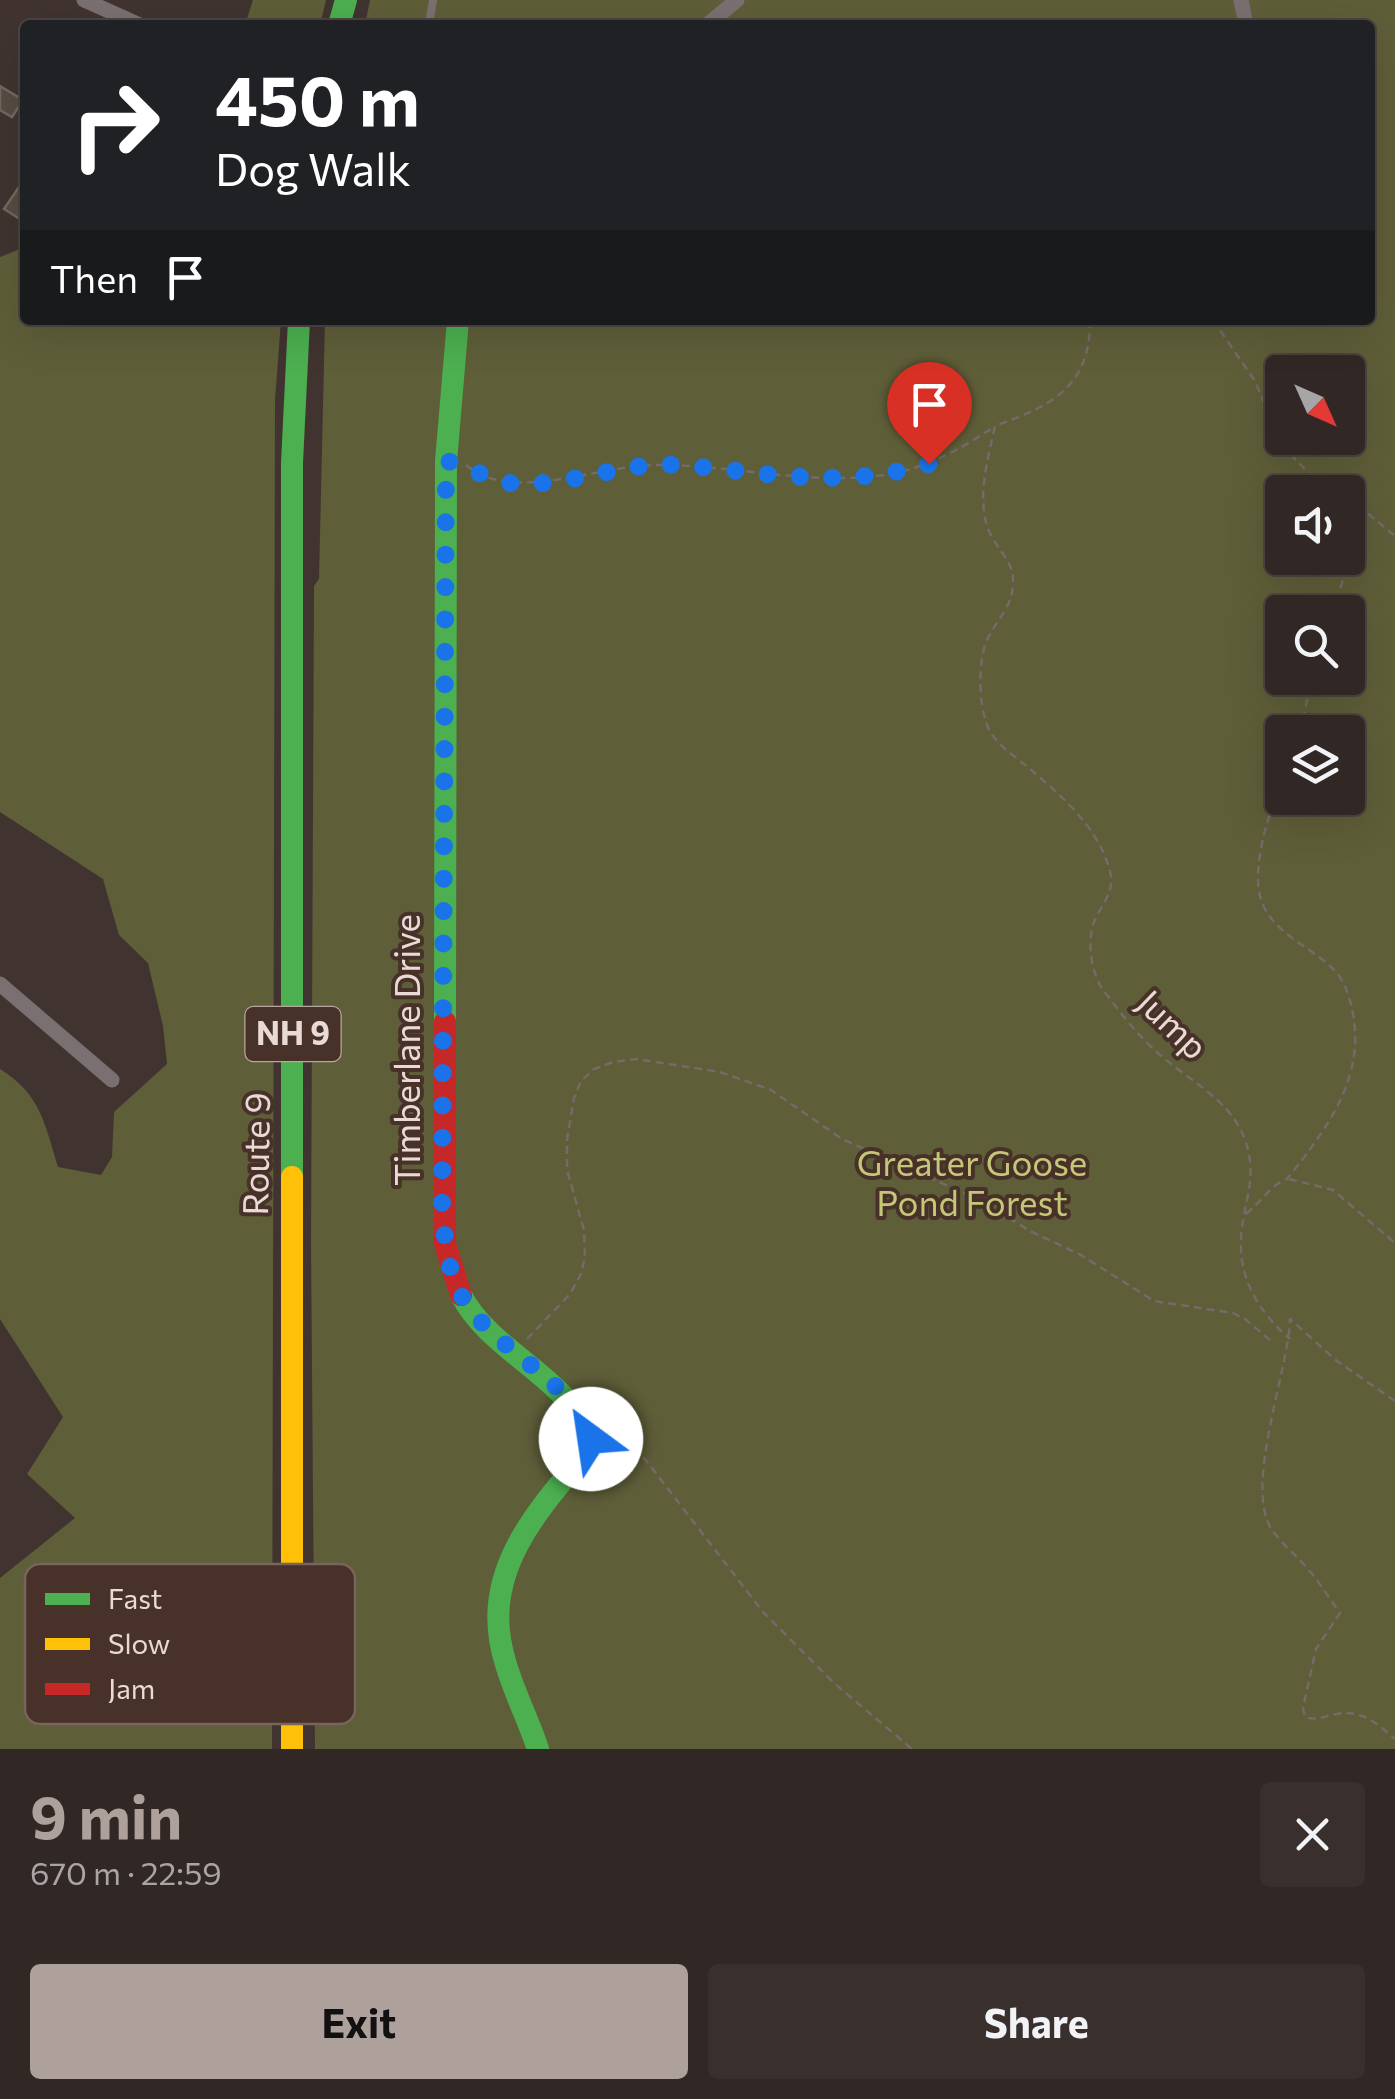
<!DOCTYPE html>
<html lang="en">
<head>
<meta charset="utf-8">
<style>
	body { margin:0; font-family:Commissioner,sans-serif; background:#392f2c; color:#f1f3f6; height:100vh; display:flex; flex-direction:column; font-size:38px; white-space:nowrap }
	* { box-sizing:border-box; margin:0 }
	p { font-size:32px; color:#a8a5a6 }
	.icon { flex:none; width:55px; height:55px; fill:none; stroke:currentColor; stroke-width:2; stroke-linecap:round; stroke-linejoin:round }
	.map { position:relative; height:1749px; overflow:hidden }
	.panel { display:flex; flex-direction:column; background:#312724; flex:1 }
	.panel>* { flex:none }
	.top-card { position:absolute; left:20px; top:20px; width:1355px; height:305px; border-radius:10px; box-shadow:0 10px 40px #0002,0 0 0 2px #4c4441; background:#202124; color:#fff; overflow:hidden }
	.needle { width:65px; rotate:135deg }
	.fabs { position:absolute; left:1265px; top:355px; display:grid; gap:20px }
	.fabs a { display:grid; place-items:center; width:100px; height:100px; border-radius:10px; background:#312724; box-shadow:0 10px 40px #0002,0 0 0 2px #4c4441; font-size:50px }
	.pin { position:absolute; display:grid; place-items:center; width:85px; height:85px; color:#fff; margin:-102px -42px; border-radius:50% 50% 50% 0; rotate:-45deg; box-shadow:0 0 10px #0007 }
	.pin .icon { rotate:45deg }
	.me { position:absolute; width:110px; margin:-55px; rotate:329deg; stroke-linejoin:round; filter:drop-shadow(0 0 8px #0008) }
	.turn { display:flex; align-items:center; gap:35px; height:210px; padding:0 30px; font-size:45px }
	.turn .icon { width:130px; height:130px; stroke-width:2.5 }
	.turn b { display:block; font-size:70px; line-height:85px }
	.then { display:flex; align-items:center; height:95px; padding:0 30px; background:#0003; gap:20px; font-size:38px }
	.round { display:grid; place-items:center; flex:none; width:105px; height:105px; border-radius:10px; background:#392f2c }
	.summary { display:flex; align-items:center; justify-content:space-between; height:170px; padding:0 30px }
	h1 { font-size:60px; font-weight:700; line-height:75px; color:#aea09b }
	.button { display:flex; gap:20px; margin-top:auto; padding:20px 30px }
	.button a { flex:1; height:115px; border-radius:10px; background:#aea09b; color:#111; font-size:40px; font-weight:700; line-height:115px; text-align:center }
	.button a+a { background:#392f2c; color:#f1f3f6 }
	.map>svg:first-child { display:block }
	.green { fill:#5e5e39; fill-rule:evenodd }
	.building { fill:#584c42; stroke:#716862; stroke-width:2.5 }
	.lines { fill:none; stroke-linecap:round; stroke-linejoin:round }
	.path { stroke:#746a68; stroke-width:2.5; stroke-dasharray:8 5; stroke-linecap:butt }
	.lane { stroke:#7b7071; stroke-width:8 }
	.street { stroke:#7b7071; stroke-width:15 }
	.fast { stroke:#4caf50; stroke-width:22 }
	.slow { stroke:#ffc107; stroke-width:22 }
	.jam { stroke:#c62828; stroke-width:22 }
	.route { stroke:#1a73e8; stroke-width:18; stroke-dasharray:0 32.4 }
	.labels { text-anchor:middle; stroke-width:8; stroke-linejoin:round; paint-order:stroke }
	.shield { fill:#483129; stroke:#b9a7a1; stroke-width:2.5 }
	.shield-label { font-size:32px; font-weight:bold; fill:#e9dad5 }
	.street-label { font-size:35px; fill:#e9dad5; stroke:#483129 }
	.park-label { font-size:35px; fill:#c4c777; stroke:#483129 }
	.key { fill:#483129; stroke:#78645d; stroke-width:2.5 }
	.key-label { font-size:28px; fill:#e9dad5 }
</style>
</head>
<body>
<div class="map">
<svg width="1395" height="1749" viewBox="0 0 1395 1749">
	<rect width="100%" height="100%" fill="#413430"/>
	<!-- green -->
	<path class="green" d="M 253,0 L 326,0 L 320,25 L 245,25 Z
		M 370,0 L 1395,0 L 1395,1749 L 315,1749 L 311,1243 L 314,586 L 319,579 L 325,320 L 1370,320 L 1370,25 L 365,25 ZM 1282,372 L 1348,372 L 1348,438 L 1282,438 ZM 1282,492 L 1348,492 L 1348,558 L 1282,558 ZM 1282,612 L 1348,612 L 1348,678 L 1282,678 ZM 1282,732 L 1348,732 L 1348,798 L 1282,798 Z
		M 25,247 L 25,320 L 281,320 L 275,400 L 272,1749 L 0,1749 L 0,1578 L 75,1518 L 27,1474 L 63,1417 L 0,1319 L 0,1069 C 41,1094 45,1125 58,1167 L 101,1175 L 112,1157 L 114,1112 L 167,1064 L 163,1026 L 148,963 L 119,935 L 103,879 L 0,812 L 0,257 Z"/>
	<!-- building -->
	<path class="building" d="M 0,86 L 23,100 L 12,117 L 0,110 Z
		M 21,184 L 25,186 L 25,212 L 20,219 L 4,209 Z"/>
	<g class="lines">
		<!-- path -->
		<path class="path" d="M 1090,320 C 1090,387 1053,405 995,426 C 988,459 974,506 992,537 C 1001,554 1014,562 1013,584 C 1012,607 998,618 988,638 C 977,659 978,713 991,733 C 1001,748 1017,758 1030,769 C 1063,797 1102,831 1111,876 C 1114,894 1098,909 1093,925 C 1087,945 1092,974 1103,990 C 1119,1011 1138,1036 1158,1053 C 1188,1080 1228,1098 1244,1137 C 1261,1181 1239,1208 1241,1249 C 1242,1285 1263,1316 1290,1339
			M 1213,320 L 1255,381 L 1282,446 L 1312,476 L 1340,492
			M 466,465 C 493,487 527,484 561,479 C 593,474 628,465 660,465 C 737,465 813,487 890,474 C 929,467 962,448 994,427
			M 1348,497 L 1395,536
			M 1330,612 C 1348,576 1354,542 1353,501
			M 1300,732 L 1312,678
			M 1289,1179 L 1333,1190 L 1395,1243
			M 1246,1214 C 1259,1204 1274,1182 1287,1179 C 1326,1130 1365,1079 1353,1014 C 1351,1001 1345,982 1336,972 C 1314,948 1277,936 1263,905 C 1248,872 1270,811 1282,779
			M 527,1339 L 570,1294 L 581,1274 L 585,1257 L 584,1230 L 567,1170 L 567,1140 L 574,1098 L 581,1081 L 594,1069 L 613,1062 L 637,1059 L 720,1072 L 771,1090 L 842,1139 L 982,1201 L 1030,1231 L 1081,1255 L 1154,1301 L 1233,1313 L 1245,1319 L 1271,1341
			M 1395,1401 L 1337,1361 L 1290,1319 C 1289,1369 1243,1488 1272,1530 C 1282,1544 1297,1556 1308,1569 C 1320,1583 1329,1598 1340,1613 L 1316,1649 L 1303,1708 L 1305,1717 C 1316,1721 1325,1716 1337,1714 C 1361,1709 1378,1724 1395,1739
			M 607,1443 L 630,1449 L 645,1459 L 763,1612 L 834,1683 L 912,1749"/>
		<!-- lane -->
		<path class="lane" d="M 429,25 L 433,0"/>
		<!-- street -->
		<path class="street" d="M 84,0 L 140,25
			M 1241,0 L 1246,25
			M 707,25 L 737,0
			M 0,984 L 112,1080"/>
		<!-- fast -->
		<path class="fast" d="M 339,25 L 346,0
			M 445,1022 L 446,461 L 458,320
			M 292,1177 L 292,463 L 299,320
			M 461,1295 C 492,1354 566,1374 591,1439 L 584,1455 C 540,1508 488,1564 500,1639 C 506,1677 526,1713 538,1749"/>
		<!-- slow -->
		<path class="slow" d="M 292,1177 L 292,1749"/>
		<!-- jam -->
		<path class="jam" d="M 445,1022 L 445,1244 L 461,1295"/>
	</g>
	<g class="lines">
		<!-- route -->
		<path class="route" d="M 591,1439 C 579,1384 493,1350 463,1298 C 447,1271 445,1240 442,1209 L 446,461 C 470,465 485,480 510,483 C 558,488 607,468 655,465 C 682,463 711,469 739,471 C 807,479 862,483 929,464"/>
	</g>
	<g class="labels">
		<!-- shield labels -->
		<rect class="shield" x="245.5" y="1007" width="95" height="54" rx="8"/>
		<g class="shield-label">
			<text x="293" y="1045">NH 9</text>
		</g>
		<!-- street labels -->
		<g class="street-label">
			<text transform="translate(1172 1025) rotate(44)" y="12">Jump</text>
			<text transform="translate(408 1050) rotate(-90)" y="12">Timberlane Drive</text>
			<text transform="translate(257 1154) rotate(-89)" y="12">Route 9</text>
		</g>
		<!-- park labels -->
		<g class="park-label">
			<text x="972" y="1176">Greater Goose<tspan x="972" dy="40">Pond Forest</tspan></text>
		</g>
	</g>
	<!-- legend -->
	<rect x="25" y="1564" width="330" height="160" rx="15" class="key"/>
	<rect x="45" y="1593" width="45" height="12" fill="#4caf50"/>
	<rect x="45" y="1638" width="45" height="12" fill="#ffc107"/>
	<rect x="45" y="1683" width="45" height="12" fill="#c62828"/>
	<g class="key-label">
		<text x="108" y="1609">Fast</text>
		<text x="108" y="1654">Slow</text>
		<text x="108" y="1699">Jam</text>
	</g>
</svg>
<div class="fabs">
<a><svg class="needle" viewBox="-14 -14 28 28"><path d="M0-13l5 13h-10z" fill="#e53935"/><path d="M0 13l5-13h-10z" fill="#a8a5a6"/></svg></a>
<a><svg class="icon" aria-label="sound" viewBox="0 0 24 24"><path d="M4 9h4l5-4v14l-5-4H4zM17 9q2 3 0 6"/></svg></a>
<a><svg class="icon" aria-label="search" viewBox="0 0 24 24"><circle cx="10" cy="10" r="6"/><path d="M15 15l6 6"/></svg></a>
<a><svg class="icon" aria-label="layers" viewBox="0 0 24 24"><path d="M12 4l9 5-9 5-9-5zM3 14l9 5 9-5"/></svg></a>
</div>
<div class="pin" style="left:929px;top:464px;background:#d93025"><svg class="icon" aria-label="arrive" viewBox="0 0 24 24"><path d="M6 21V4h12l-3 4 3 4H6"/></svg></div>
<svg class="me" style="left:591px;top:1439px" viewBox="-20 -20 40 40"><circle r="19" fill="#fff"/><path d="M0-13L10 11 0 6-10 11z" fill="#1a73e8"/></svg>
<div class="top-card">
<div class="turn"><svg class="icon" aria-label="right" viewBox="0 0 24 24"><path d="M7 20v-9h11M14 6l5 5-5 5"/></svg><div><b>450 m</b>Dog Walk</div></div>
<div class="then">Then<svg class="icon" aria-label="arrive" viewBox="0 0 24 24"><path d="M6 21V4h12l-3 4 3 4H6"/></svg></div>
</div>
</div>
<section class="panel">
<div class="summary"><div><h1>9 min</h1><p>670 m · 22:59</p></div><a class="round"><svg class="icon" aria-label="close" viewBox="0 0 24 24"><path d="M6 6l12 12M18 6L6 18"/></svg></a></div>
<div class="button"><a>Exit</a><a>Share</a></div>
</section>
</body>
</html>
